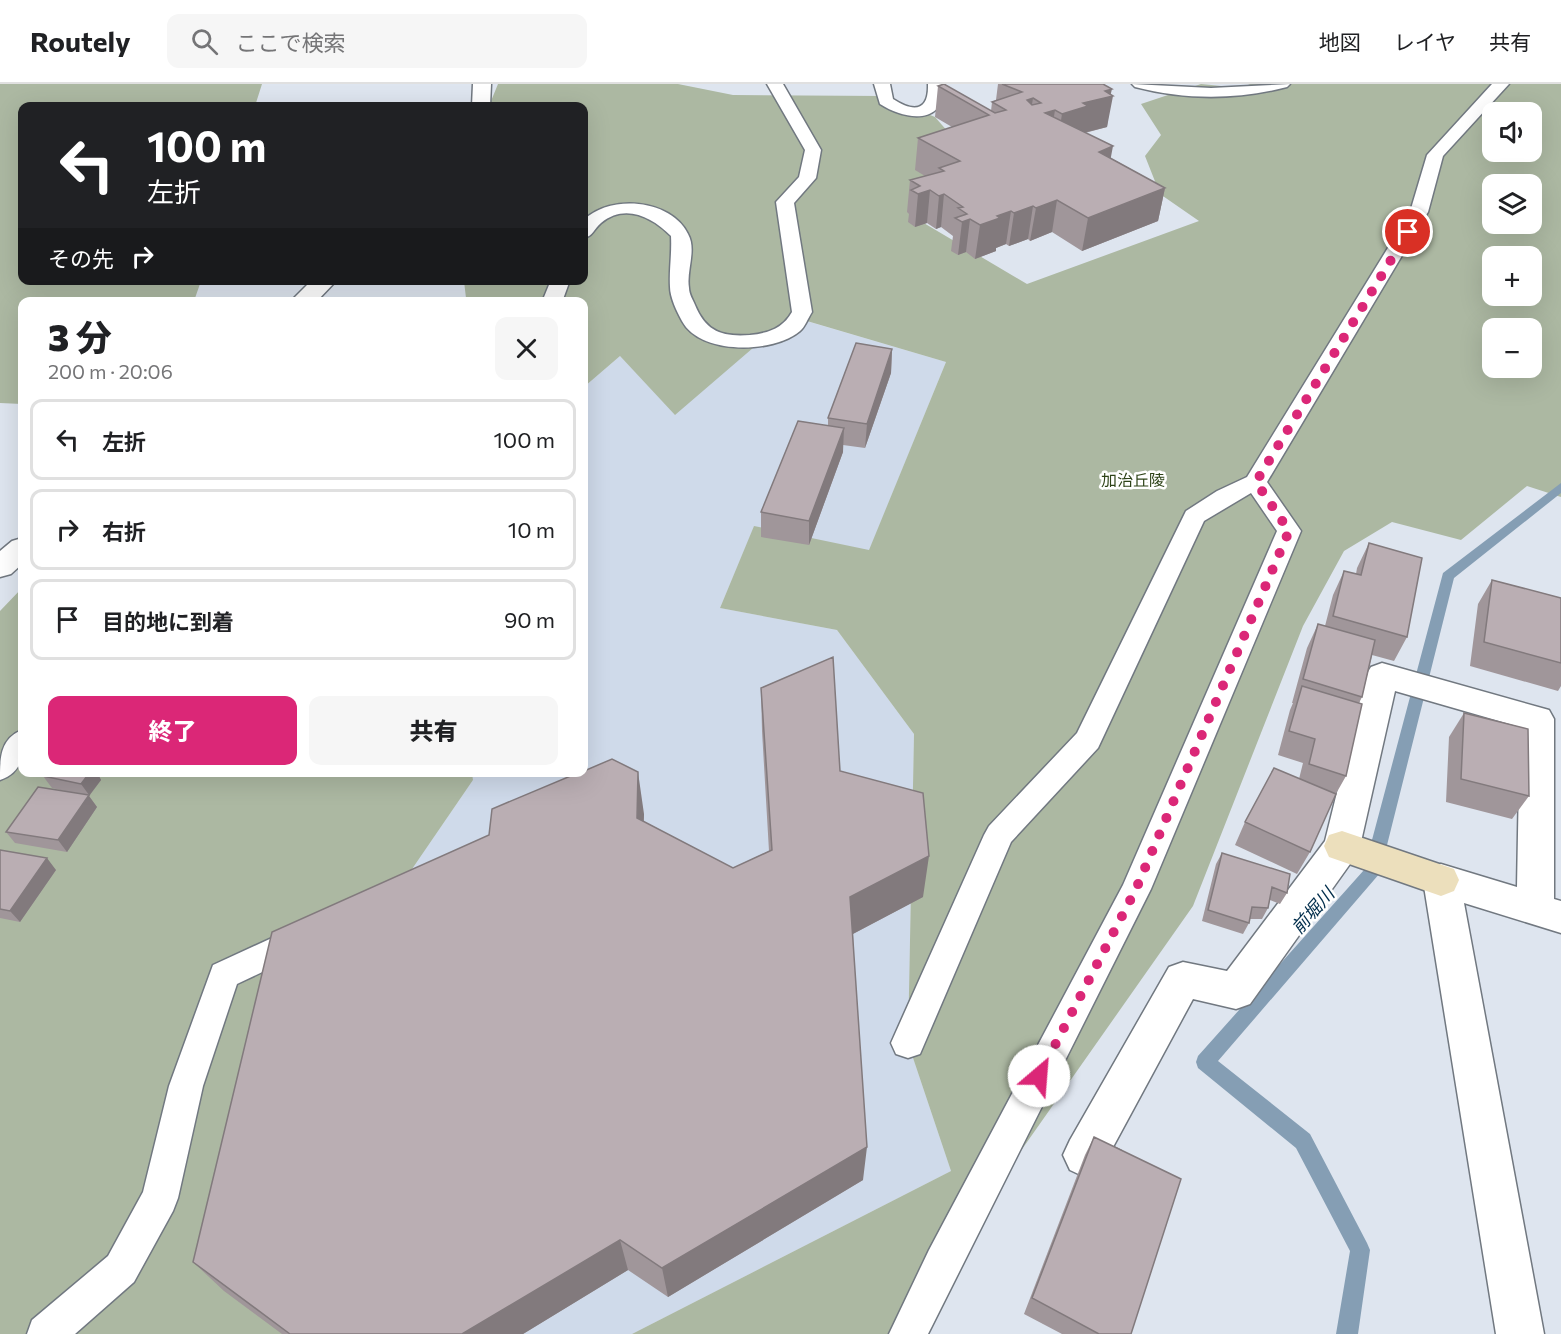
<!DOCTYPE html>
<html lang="ja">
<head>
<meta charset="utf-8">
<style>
	body { margin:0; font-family:Commissioner,"Noto Sans JP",sans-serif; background:#f6f6f6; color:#202124; height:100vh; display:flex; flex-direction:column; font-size:22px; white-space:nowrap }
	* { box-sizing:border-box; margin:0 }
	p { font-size:20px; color:#757577 }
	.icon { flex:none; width:33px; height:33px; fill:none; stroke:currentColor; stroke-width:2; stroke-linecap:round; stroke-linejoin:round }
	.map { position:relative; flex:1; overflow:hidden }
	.sheet { position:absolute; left:18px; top:213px; width:570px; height:480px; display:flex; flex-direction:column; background:#fff; border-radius:12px; box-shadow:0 6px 24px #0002 }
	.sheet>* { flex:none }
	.banner { position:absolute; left:18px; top:18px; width:570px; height:183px; border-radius:12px; box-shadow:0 6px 24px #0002; background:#202124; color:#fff; overflow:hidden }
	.fabs { position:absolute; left:1482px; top:18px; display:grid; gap:12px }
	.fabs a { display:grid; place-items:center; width:60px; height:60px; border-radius:12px; background:#fff; box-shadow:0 6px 24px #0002; font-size:30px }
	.pin { position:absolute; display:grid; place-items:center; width:51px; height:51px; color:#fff; margin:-26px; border:3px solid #fff; border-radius:50%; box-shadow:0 2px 6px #0007 }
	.me { position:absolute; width:66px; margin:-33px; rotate:27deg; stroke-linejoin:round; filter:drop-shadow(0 0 4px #0008) }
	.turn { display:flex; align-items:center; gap:21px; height:126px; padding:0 30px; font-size:27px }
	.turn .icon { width:78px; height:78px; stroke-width:2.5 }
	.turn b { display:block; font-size:42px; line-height:51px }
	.then { display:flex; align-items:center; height:57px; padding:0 30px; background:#0003; gap:12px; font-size:22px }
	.round { display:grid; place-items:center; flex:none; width:63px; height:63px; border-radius:12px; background:#f6f6f6 }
	.overview { display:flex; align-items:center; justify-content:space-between; height:102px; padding:0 30px }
	h1 { font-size:36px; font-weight:800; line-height:45px }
	.button { display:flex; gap:12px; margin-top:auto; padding:12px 30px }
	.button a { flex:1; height:69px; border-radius:12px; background:#db2777; color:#fff; font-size:24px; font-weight:800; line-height:69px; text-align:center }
	.button a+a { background:#f6f6f6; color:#202124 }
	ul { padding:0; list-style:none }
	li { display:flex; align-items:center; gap:18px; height:81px; margin:0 12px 9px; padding:0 18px; border:3px solid #e0e0e0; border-radius:12px }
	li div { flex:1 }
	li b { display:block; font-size:22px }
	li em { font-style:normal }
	header { display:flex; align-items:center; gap:36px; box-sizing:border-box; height:84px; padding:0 30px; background:#fff; border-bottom:2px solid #e0e0e0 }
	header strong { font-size:28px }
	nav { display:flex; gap:33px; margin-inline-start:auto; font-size:21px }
	.search { width:420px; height:54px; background:#f6f6f6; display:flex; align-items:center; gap:15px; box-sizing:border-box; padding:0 21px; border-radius:12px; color:#757577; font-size:22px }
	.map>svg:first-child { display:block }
	.built { fill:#cfdaea }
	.green { fill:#acb8a2; fill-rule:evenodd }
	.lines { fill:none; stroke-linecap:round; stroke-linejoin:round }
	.stream { fill:#859eb4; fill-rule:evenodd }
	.lane-casing { stroke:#717880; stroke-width:3 }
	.street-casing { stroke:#717880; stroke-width:3 }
	.secondary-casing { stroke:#717880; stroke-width:3 }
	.lane { fill:#fff; fill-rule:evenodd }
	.street { fill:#fff; fill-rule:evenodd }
	.secondary { fill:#ecdfbc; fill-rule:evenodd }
	.wall { fill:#a0969a }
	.shaded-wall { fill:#827a7d }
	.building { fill:#baaeb3; stroke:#827a7d; stroke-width:1.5; fill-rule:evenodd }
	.route { stroke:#db2777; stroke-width:10; stroke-dasharray:0 18 }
	.labels { text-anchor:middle; stroke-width:5; stroke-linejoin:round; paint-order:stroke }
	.park-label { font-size:16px; fill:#2e4318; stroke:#fff }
	.water-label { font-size:18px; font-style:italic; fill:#002d4b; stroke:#fff }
</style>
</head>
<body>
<header>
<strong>Routely</strong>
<div class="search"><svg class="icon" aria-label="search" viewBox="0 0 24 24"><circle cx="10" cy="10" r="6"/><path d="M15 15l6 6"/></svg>ここで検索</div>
<nav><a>地図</a><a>レイヤ</a><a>共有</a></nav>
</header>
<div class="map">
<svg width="1561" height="1250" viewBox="0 0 1561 1250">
	<rect width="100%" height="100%" fill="#dee5ef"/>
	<!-- built -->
	<path class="built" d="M 789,232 L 946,278 L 869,467 L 754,443 L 720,524 L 837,546 L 914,650 L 908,959 L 951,1087 L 632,1250 L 352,1250 L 384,826 L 473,696 L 472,689 L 584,688 L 584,303 L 620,272 L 675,330 Z"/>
	<!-- green -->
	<path class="green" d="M 0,0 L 262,0 L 255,22 L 22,22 L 22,196 L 201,197 L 194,217 L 22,218 L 22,320 L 0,319 Z
		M 498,0 L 678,0 L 733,11 L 883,12 L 935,33 L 956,57 L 917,135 L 1027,200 L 1199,137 L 1160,110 L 1145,72 L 1161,51 L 1141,20 L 1201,0 L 1242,4 L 1250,0 L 1561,0 L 1561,413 L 1527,402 L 1461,456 L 1392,438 L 1344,467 L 1303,542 L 1193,822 L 942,1179 L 908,1250 L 632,1250 L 951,1087 L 908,959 L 914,650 L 837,546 L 720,524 L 754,442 L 869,466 L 946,278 L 790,232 L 675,331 L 620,272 L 584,303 L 584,218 L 453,218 L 466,214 L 464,197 L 584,196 L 584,22 L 489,22 ZM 1492,28 L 1532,28 L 1532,68 L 1492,68 ZM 1492,100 L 1532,100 L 1532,140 L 1492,140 ZM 1492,172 L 1532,172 L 1532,212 L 1492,212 ZM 1492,244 L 1532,244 L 1532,284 L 1492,284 Z
		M 22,504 L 22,688 L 472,689 L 473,696 L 384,826 L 352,1250 L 0,1250 L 0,527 Z"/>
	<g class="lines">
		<!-- stream -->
		<path class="stream" d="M 1561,399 L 1561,409 L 1454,494 L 1380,789 L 1218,977 L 1310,1050 L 1367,1159 L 1370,1166 L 1358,1250 L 1336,1250 L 1350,1167 L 1296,1064 L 1198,984 L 1196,978 L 1198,972 L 1364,786 L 1443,489 Z"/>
		<defs>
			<path id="lane" d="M 767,0 L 783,0 L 821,66 L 816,94 L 794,119 L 812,228 C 808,234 805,243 800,247 C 773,270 700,271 682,237 C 677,228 670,213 670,203 C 669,186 672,170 671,152 C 652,133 625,119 601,139 C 594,145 593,152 584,154 L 584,136 C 610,110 671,115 688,150 C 697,166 686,187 689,204 C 689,210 693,216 695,221 C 706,248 723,253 750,251 C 769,249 783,244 792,228 L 776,118 L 799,93 L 805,66 Z
				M 874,0 L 890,0 L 893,15 C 913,28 929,28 928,0 L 944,0 C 946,41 906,37 880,20 Z
				M 1132,0 L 1211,4 L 1290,0 L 1287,3 C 1237,16 1185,16 1135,3 Z
				M 1492,0 L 1509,0 L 1443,72 L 1428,128 L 1267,398 L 1301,447 L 1151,805 L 928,1250 L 889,1250 L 929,1166 L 1123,801 L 1277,447 L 1251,409 L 1204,437 L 1098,664 L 1011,758 L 920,970 L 908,974 L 896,970 L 891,959 L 984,751 L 989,742 L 1077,649 L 1186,427 L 1217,407 L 1247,393 L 1410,128 L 1427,71 Z
				M 551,196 L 570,196 L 562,218 L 542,218 Z
				M 22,646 C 24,668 24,688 0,696 C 0,674 0,655 22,646 Z
				M 300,841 L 311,845 L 316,855 L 311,865 L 237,900 L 203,1002 L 178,1114 L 173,1127 L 134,1198 L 75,1250 L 27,1250 L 32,1236 L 108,1172 L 143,1108 L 169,1002 L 213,881 Z"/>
			<path id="street" d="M 473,0 L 491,0 L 490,22 L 472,22 Z
				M 312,196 L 337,196 L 316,218 L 290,218 Z
				M 22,454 L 22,480 L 11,490 L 0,493 L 0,467 L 12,457 Z
				M 1382,579 L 1549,626 L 1554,635 L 1554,815 L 1561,817 L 1561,849 L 1464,819 L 1544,1250 L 1496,1250 L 1423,796 L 1428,785 L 1441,780 L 1517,803 L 1520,643 L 1395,607 L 1360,762 L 1355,773 L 1250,920 L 1236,925 L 1193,915 L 1113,1063 L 1121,1067 L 1128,1082 L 1121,1097 L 1106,1103 L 1070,1086 L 1063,1071 L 1070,1056 L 1169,883 L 1183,878 L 1227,887 L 1325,757 L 1366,591 L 1371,583 Z"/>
			<path id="secondary" d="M 1342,747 L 1454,785 L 1459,796 L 1454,807 L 1441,812 L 1329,773 L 1324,762 L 1329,751 Z"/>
		</defs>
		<!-- lane casing -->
		<use href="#lane" class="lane-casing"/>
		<!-- street casing -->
		<use href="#street" class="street-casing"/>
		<!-- secondary casing -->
		<use href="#secondary" class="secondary-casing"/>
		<!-- lane -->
		<use href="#lane" class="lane"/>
		<!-- street -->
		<use href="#street" class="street"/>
		<!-- secondary -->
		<use href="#secondary" class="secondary"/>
	</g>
	<!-- wall -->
	<path class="wall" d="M 998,0 L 1091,0 L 1111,11 L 1107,43 L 1085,49 L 1111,74 L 1165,104 L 1158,137 L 1082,167 L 1052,148 L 1030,157 L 1028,155 L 1009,162 L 1006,160 L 996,164 L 996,167 L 975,175 L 966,168 L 958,171 L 951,167 L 953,152 L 941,143 L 936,145 L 927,139 L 915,143 L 908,138 L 909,130 L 907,128 L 910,96 L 925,92 L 915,86 L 918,54 L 952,43 L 935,33 L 938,2 L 991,27 L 992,18 L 996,16 Z
		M 892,265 L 891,289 L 865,364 L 843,361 L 843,368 L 809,461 L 761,453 L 761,428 L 828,341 L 828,334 Z
		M 1369,459 L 1407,553 L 1394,577 L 1372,571 L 1362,613 L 1359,619 L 1346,692 L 1333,715 L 1310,768 L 1297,790 L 1235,761 L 1245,738 L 1299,695 L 1303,679 L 1278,671 L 1290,626 L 1293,619 L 1292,619 L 1307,564 L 1318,540 L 1325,542 L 1333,511 L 1344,487 L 1356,490 L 1357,484 Z
		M 1492,496 L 1561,514 L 1561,602 L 1558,607 L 1470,582 L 1478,520 Z
		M 761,604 L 840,687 L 923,813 L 853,850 L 863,1096 L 668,1213 L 628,1186 L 523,1250 L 282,1250 L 224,1207 L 193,1178 L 489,751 L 644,730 L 643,737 L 733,784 L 769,767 L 762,647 Z
		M 1464,629 L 1529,712 L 1512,735 L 1446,718 L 1449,653 Z
		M 46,688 L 97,688 L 101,696 L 89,712 L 97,723 L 67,768 L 15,759 L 6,748 L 69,708 L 52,704 L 43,692 Z
		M 0,766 L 56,786 L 20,838 L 0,834 Z
		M 1222,769 L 1287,809 L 1280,820 L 1270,816 L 1268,824 L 1262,835 L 1250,835 L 1249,839 L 1243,850 L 1202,837 L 1216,780 Z
		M 1094,1053 L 1131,1250 L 1062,1250 L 1024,1230 L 1085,1071 Z"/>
	<!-- shaded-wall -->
	<path class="shaded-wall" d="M 1112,5 L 1110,13 L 1113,12 L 1107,43 L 1083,49 L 1057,62 L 1062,30 L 1105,7 Z
		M 1033,14 L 1028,46 L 1027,16 Z
		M 1055,26 L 1050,57 L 1045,29 Z
		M 1113,62 L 1107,94 L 1099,68 Z
		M 1165,104 L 1158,137 L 1082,167 L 1088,134 Z
		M 930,106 L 927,139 L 915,143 L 918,110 Z
		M 944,110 L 941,143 L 936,145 L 939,112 Z
		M 1057,116 L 1052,148 L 1030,157 L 1036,124 Z
		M 1033,122 L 1028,155 L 1009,162 L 1014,129 Z
		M 1011,127 L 1006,160 L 996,164 L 996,167 L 975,175 L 980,141 L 997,132 Z
		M 970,135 L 966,168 L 958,171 L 962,138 Z
		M 892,265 L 891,289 L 865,364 L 867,340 Z
		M 844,344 L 843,368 L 809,461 L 809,437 Z
		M 90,688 L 97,688 L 101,696 L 89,712 L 97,723 L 67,768 L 58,756 L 89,711 L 81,700 Z
		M 638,688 L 644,730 L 643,775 L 637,734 Z
		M 929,772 L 923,813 L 847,853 L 850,813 Z
		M 47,774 L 56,786 L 20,838 L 10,827 Z
		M 867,1063 L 863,1096 L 668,1213 L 662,1184 Z
		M 620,1156 L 628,1186 L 523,1250 L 462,1250 Z"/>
	<!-- building -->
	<path class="building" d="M 944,0 L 995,29 L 1006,26 L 992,18 L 1022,8 L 1002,0 L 1103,0 L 1112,5 L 1105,7 L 1113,12 L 1083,19 L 1088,22 L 1062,30 L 1055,26 L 1045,29 L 1113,62 L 1099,68 L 1165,104 L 1088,134 L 1057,116 L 1036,124 L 1033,122 L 1014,129 L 1011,127 L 997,132 L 1000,134 L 980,141 L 970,135 L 962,138 L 955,134 L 967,130 L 958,124 L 963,123 L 944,110 L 939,112 L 930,106 L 918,110 L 911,106 L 920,102 L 910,96 L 944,87 L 939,84 L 960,77 L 918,54 L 989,31 L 938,2 ZM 1033,14 L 1041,19 L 1032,21 L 1027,16 Z
		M 856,259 L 892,265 L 867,340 L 828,334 Z
		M 798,337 L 844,344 L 809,437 L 761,428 Z
		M 1369,459 L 1422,474 L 1407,553 L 1333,532 L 1344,487 L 1361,491 Z
		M 1492,496 L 1561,514 L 1561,579 L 1484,558 Z
		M 1318,540 L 1375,556 L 1362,613 L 1303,595 Z
		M 833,573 L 840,687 L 923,709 L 929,772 L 850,813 L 867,1063 L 662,1184 L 620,1156 L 462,1250 L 290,1250 L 193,1178 L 272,848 L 489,751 L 492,725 L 580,688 L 584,688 L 584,687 L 612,675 L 638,688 L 637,734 L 733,784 L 772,766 L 761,604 Z
		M 1302,602 L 1362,620 L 1346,692 L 1309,680 L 1315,655 L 1289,647 Z
		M 1464,629 L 1528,645 L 1529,712 L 1461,695 Z
		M 1274,684 L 1336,710 L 1310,768 L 1245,738 Z
		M 46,688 L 90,688 L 81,700 L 43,692 Z
		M 38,703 L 89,711 L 58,756 L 6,748 Z
		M 0,766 L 47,774 L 10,827 L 0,825 Z
		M 1222,769 L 1290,790 L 1287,809 L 1272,803 L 1268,824 L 1252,823 L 1249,839 L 1208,826 Z
		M 1094,1053 L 1181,1095 L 1131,1250 L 1099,1250 L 1032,1214 Z"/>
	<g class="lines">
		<!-- route -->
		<path class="route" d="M 1039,992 L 1136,805 L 1289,447 L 1256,398 L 1408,148"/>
	</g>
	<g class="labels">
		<!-- park labels -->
		<g class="park-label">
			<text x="1133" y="402">加治丘陵</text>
		</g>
		<!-- water labels -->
		<g class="water-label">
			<text transform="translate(1313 827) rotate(-49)" y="6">前堀川</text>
		</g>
	</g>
</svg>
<div class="fabs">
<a><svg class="icon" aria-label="sound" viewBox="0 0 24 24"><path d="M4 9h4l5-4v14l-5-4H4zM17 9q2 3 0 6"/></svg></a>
<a><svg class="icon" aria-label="layers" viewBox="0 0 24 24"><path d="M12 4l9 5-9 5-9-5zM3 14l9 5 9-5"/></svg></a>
<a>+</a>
<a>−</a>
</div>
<div class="pin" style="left:1408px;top:148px;background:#d93025"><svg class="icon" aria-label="arrive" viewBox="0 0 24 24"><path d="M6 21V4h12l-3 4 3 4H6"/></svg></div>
<svg class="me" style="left:1039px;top:992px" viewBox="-20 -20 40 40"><circle r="19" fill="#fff"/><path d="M0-13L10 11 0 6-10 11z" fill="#db2777"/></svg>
<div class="banner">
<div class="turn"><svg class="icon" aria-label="left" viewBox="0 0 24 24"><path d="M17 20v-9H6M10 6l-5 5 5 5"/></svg><div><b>100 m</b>左折</div></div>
<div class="then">その先<svg class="icon" aria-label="right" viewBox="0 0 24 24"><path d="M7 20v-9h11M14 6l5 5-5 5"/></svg></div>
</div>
<section class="sheet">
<div class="overview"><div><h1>3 分</h1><p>200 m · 20:06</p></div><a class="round"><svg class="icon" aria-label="close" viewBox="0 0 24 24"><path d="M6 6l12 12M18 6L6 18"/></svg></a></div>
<ul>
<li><svg class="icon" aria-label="left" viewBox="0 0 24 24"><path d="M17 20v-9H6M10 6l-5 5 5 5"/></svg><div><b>左折</b></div><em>100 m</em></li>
<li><svg class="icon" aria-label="right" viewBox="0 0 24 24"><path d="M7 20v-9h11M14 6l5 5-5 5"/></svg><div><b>右折</b></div><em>10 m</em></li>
<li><svg class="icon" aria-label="arrive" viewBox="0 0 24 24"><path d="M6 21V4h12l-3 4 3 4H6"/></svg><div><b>目的地に到着</b></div><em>90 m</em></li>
</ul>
<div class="button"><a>終了</a><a>共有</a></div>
</section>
</div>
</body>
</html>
